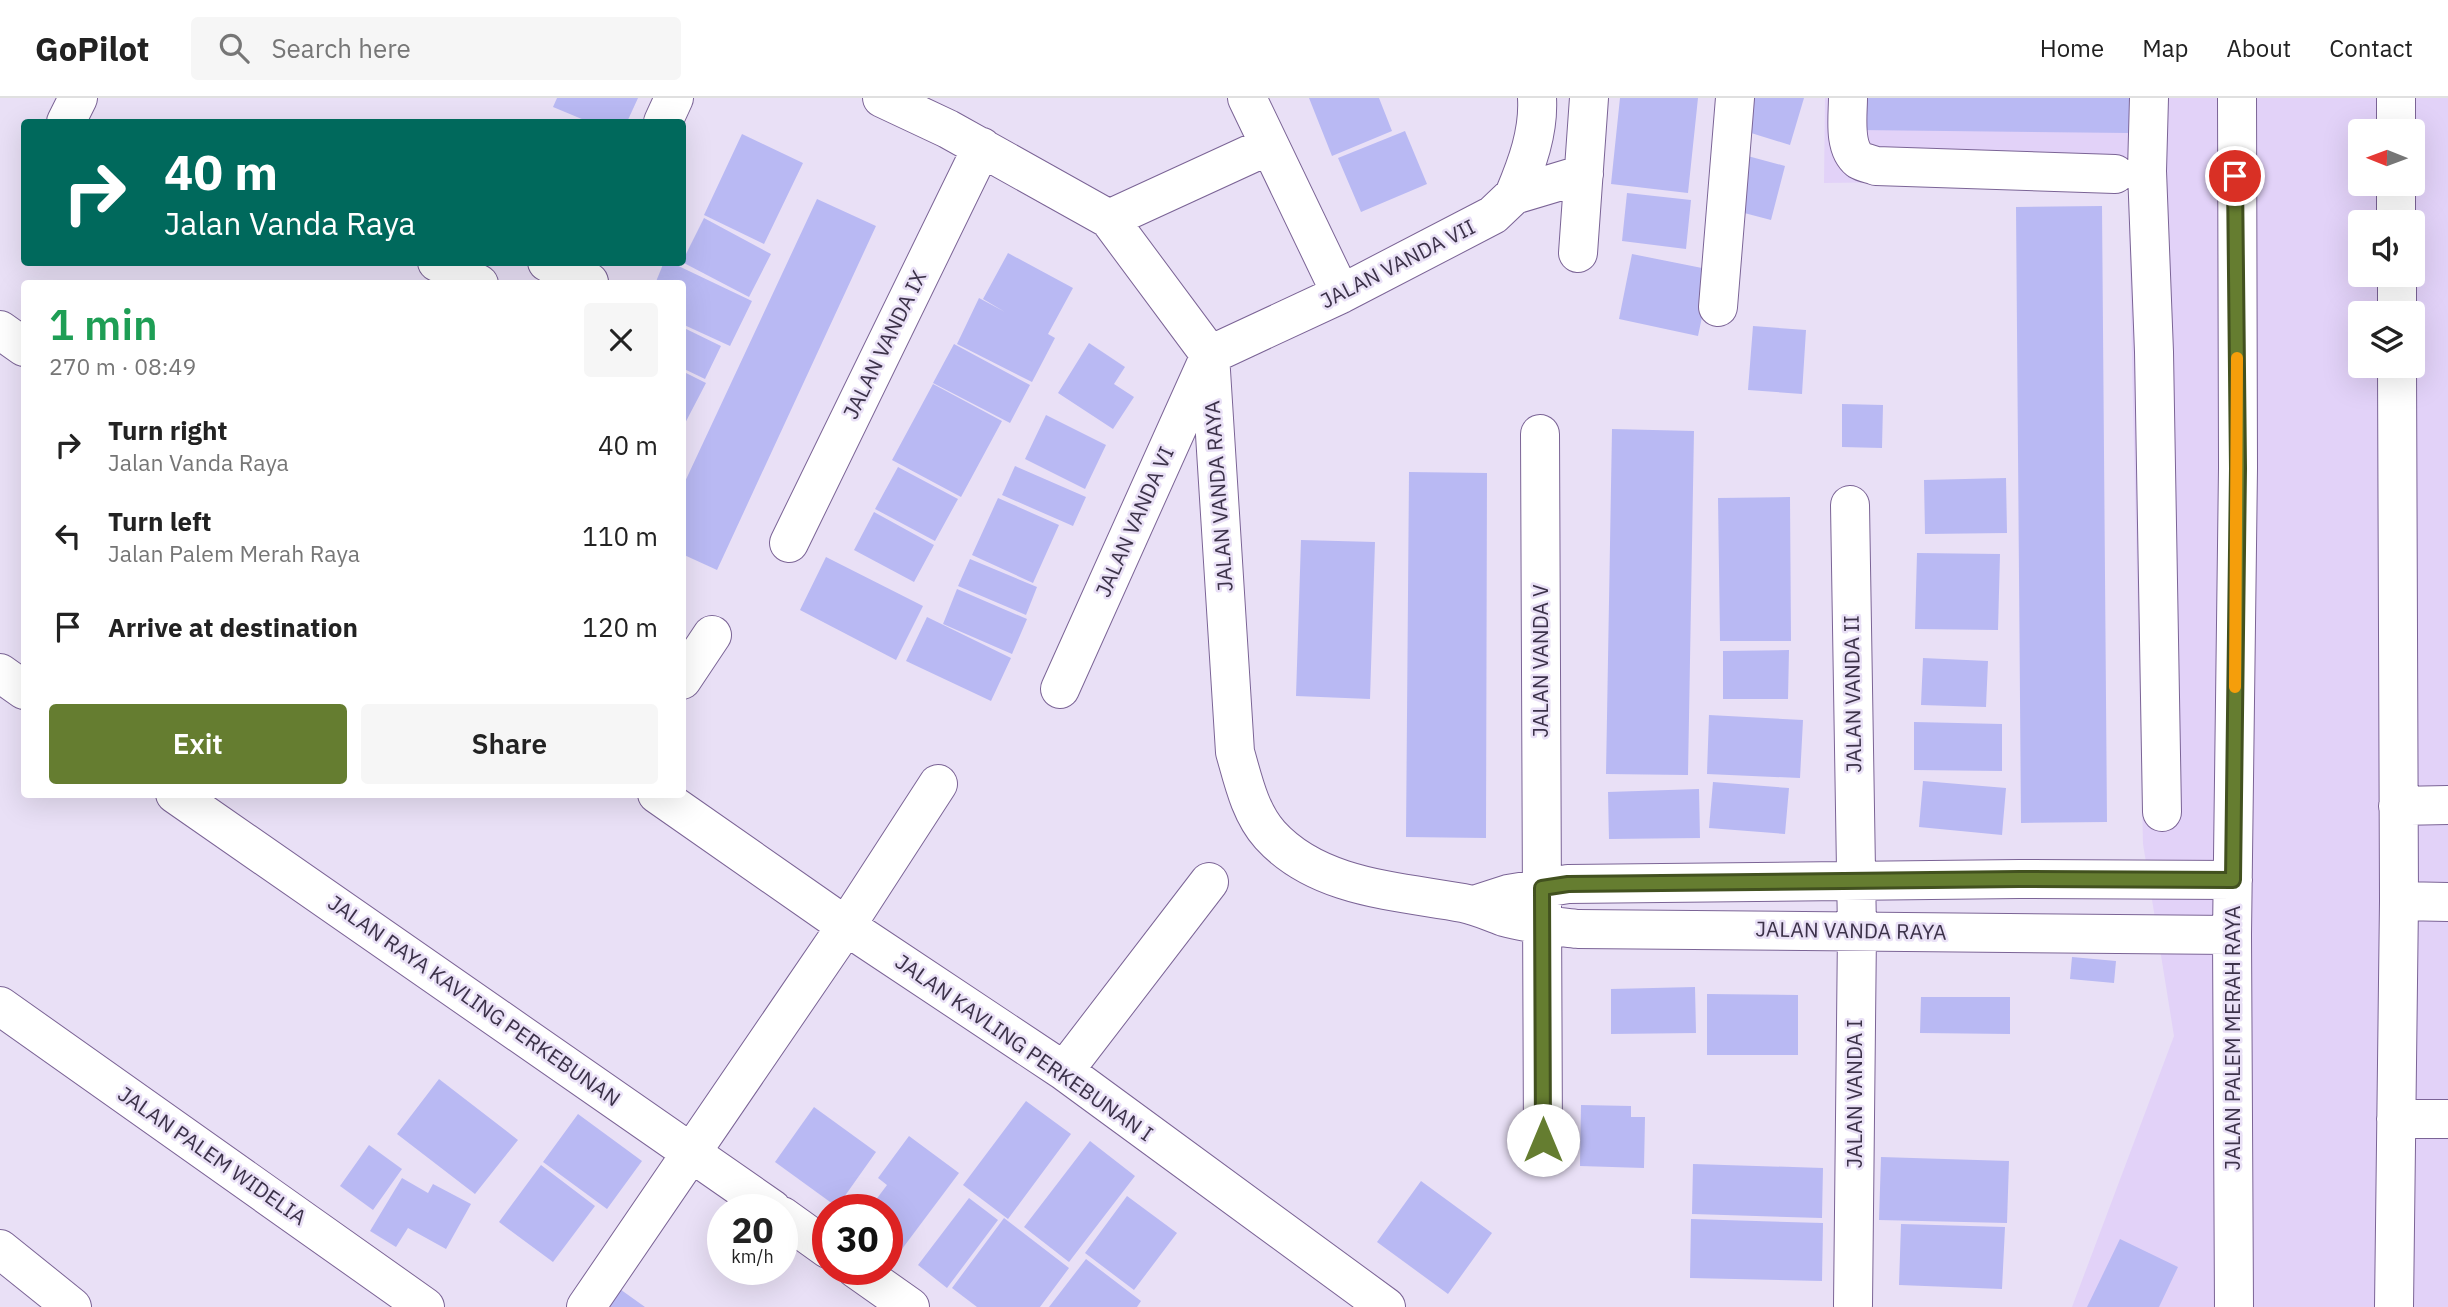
<!DOCTYPE html>
<html lang="en">
<head>
<meta charset="utf-8">
<style>
	body { margin:0; font-family:"IBM Plex Sans",sans-serif; background:#f6f6f6; color:#222; height:100vh; display:flex; flex-direction:column; font-size:26px; white-space:nowrap }
	* { box-sizing:border-box; margin:0 }
	p { font-size:23px; color:#767676 }
	.icon { flex:none; width:38px; height:38px; fill:none; stroke:currentColor; stroke-width:2; stroke-linecap:round; stroke-linejoin:round }
	.map { position:relative; flex:1; overflow:hidden }
	.side { position:absolute; left:21px; top:182px; width:665px; height:518px; display:flex; flex-direction:column; background:#fff; border-radius:7px; box-shadow:0 7px 28px #0002 }
	.side>* { flex:none }
	.guide { position:absolute; left:21px; top:21px; width:665px; height:147px; border-radius:7px; box-shadow:0 7px 28px #0002; background:#00695c; color:#fff; overflow:hidden }
	.needle { width:46px; rotate:271deg }
	.controls { position:absolute; left:2348px; top:21px; display:grid; gap:14px }
	.controls a { display:grid; place-items:center; width:77px; height:77px; border-radius:7px; background:#fff; box-shadow:0 7px 28px #0002; font-size:35px }
	.speed { position:absolute; left:707px; top:1096px; display:flex; gap:14px; font-size:35px; font-weight:700; text-align:center }
	.speed>* { display:grid; place-content:center; width:91px; height:91px; border-radius:50%; background:#fff; box-shadow:0 7px 28px #0002; line-height:1 }
	.speed small { font-size:18px; font-weight:400 }
	.speed .limit { border:10px solid #d22; background:#fff; color:#111 }
	.pin { position:absolute; display:grid; place-items:center; width:60px; height:60px; color:#fff; margin:-30px; border:4px solid #fff; border-radius:50%; box-shadow:0 2px 7px #0007 }
	.me { position:absolute; width:77px; margin:-38px; rotate:0deg; stroke-linejoin:round; filter:drop-shadow(0 0 5px #0008) }
	.turn { display:flex; align-items:center; gap:24px; height:147px; padding:0 28px; font-size:32px }
	.turn .icon { width:91px; height:91px; stroke-width:2.5 }
	.turn b { display:block; font-size:49px; line-height:60px }
	.round { display:grid; place-items:center; flex:none; width:74px; height:74px; border-radius:7px; background:#f6f6f6 }
	.summary { display:flex; align-items:center; justify-content:space-between; height:119px; padding:0 28px }
	h1 { font-size:42px; font-weight:600; line-height:52px; color:#1e9e55 }
	.cta { display:flex; gap:14px; margin-top:auto; padding:14px 28px }
	.cta a { flex:1; height:80px; border-radius:7px; background:#657d30; color:#fff; font-size:28px; font-weight:600; line-height:80px; text-align:center }
	.cta a+a { background:#f6f6f6; color:#222 }
	ul { padding:0; list-style:none }
	li { display:flex; align-items:center; gap:21px; height:91px; padding:0 28px }
	li div { flex:1 }
	li b { display:block; font-size:26px }
	li em { font-style:normal }
	header { display:flex; align-items:center; gap:42px; box-sizing:border-box; height:98px; padding:0 35px; background:#fff; border-bottom:2px solid #e0e0e0 }
	header strong { font-size:33px }
	nav { display:flex; gap:38px; margin-inline-start:auto; font-size:24px }
	.search { width:490px; height:63px; background:#f6f6f6; display:flex; align-items:center; gap:18px; box-sizing:border-box; padding:0 24px; border-radius:7px; color:#767676; font-size:26px }
	.map>svg:first-child { display:block }
	.built { fill:#e2d2f8; fill-rule:evenodd }
	.building { fill:#b9b9f3 }
	.lines { fill:none; stroke-linecap:round; stroke-linejoin:round }
	.minor-casing { stroke:#7b6496; stroke-width:40 }
	.minor { stroke:#fff; stroke-width:38 }
	.route-casing { stroke:#42511f; stroke-width:18 }
	.route { stroke:#657d30; stroke-width:12 }
	.slow { stroke:#f59e0b; stroke-width:12 }
	.labels { text-anchor:middle; stroke-width:5; stroke-linejoin:round; paint-order:stroke }
	.street-label { font-size:21px; fill:#3c3249; stroke:#e9e0f6 }
</style>
</head>
<body>
<header>
<strong>GoPilot</strong>
<div class="search"><svg class="icon" aria-label="search" viewBox="0 0 24 24"><circle cx="10" cy="10" r="6"/><path d="M15 15l6 6"/></svg>Search here</div>
<nav><a>Home</a><a>Map</a><a>About</a><a>Contact</a></nav>
</header>
<div class="map">
<svg width="2448" height="1209" viewBox="0 0 2448 1209">
	<rect width="100%" height="100%" fill="#e9e0f6"/>
	<!-- built -->
	<path class="built" d="M 1825,0 L 2448,0 L 2448,1209 L 2072,1209 L 2174,938 L 2143,746 L 2128,81 L 1824,85 ZM 2361,33 L 2413,33 L 2413,86 L 2361,86 ZM 2361,124 L 2413,124 L 2413,177 L 2361,177 ZM 2361,215 L 2413,215 L 2413,268 L 2361,268 Z"/>
	<!-- building -->
	<path class="building" d="M 557,0 L 638,0 L 627,24 L 589,24 L 553,9 Z
		M 1309,0 L 1379,0 L 1392,33 L 1332,58 Z
		M 1620,0 L 1698,0 L 1688,95 L 1611,86 Z
		M 1744,0 L 1804,0 L 1790,47 L 1735,30 Z
		M 1858,0 L 2130,0 L 2129,35 L 1858,32 Z
		M 1405,33 L 1427,86 L 1361,114 L 1338,60 Z
		M 742,36 L 803,65 L 764,146 L 704,117 Z
		M 1744,57 L 1785,68 L 1771,122 L 1729,111 Z
		M 1627,95 L 1691,102 L 1686,151 L 1622,143 Z
		M 817,101 L 876,128 L 717,472 L 682,456 L 682,390 Z
		M 2102,108 L 2107,724 L 2021,725 L 2016,109 Z
		M 704,120 L 771,156 L 749,199 L 682,164 Z
		M 1008,155 L 1073,190 L 1048,236 L 1055,240 L 1032,284 L 957,246 L 979,200 L 1005,214 L 983,201 Z
		M 1632,156 L 1712,172 L 1698,238 L 1619,221 Z
		M 664,164 L 670,164 L 752,203 L 730,248 L 682,226 L 682,186 L 655,186 Z
		M 1753,228 L 1806,232 L 1802,296 L 1748,292 Z
		M 682,229 L 721,248 L 705,281 L 682,270 Z
		M 1089,245 L 1125,269 L 1114,286 L 1134,299 L 1113,331 L 1058,295 Z
		M 954,246 L 1030,287 L 1010,325 L 933,285 Z
		M 682,273 L 706,285 L 682,331 Z
		M 933,286 L 1002,323 L 961,399 L 892,362 Z
		M 1842,306 L 1883,307 L 1882,350 L 1842,349 Z
		M 1046,317 L 1106,347 L 1085,391 L 1025,361 Z
		M 1612,331 L 1694,333 L 1688,677 L 1606,676 Z
		M 1015,368 L 1086,399 L 1073,428 L 1002,397 Z
		M 898,369 L 958,401 L 935,443 L 875,411 Z
		M 1409,374 L 1487,375 L 1486,740 L 1406,739 Z
		M 2006,380 L 2007,435 L 1925,436 L 1924,382 Z
		M 1790,399 L 1791,543 L 1720,543 L 1718,400 Z
		M 998,400 L 1059,427 L 1033,485 L 972,457 Z
		M 874,414 L 934,447 L 914,484 L 854,452 Z
		M 1301,442 L 1375,444 L 1370,601 L 1296,598 Z
		M 1917,455 L 2000,456 L 1998,532 L 1915,531 Z
		M 826,459 L 923,508 L 896,562 L 800,512 Z
		M 970,461 L 1037,489 L 1026,517 L 958,488 Z
		M 957,491 L 1027,521 L 1012,556 L 943,526 Z
		M 927,519 L 1011,560 L 991,603 L 906,563 Z
		M 1789,552 L 1788,601 L 1723,601 L 1723,553 Z
		M 1923,560 L 1988,563 L 1986,609 L 1921,607 Z
		M 1709,617 L 1803,622 L 1800,680 L 1707,676 Z
		M 1914,624 L 2002,626 L 2002,673 L 1914,672 Z
		M 1923,683 L 2006,690 L 2002,737 L 1919,729 Z
		M 1713,684 L 1789,690 L 1785,736 L 1709,730 Z
		M 1699,691 L 1700,740 L 1609,741 L 1608,694 Z
		M 2072,859 L 2116,863 L 2114,885 L 2070,881 Z
		M 1695,889 L 1696,935 L 1611,936 L 1611,891 Z
		M 1707,896 L 1798,897 L 1798,957 L 1707,957 Z
		M 1921,899 L 2010,899 L 2010,936 L 1920,935 Z
		M 439,981 L 518,1042 L 475,1096 L 397,1036 Z
		M 1026,1003 L 1071,1036 L 1008,1121 L 963,1087 Z
		M 1581,1007 L 1631,1008 L 1631,1019 L 1645,1019 L 1644,1070 L 1580,1068 Z
		M 814,1009 L 876,1054 L 837,1109 L 775,1064 Z
		M 578,1016 L 642,1063 L 607,1111 L 543,1064 Z
		M 909,1038 L 959,1075 L 893,1163 L 887,1159 L 887,1111 L 869,1111 L 887,1087 L 878,1080 Z
		M 1090,1043 L 1135,1078 L 1069,1164 L 1024,1129 Z
		M 369,1047 L 402,1071 L 373,1112 L 340,1088 Z
		M 1881,1059 L 2009,1063 L 2007,1125 L 1879,1122 Z
		M 1693,1066 L 1823,1070 L 1822,1120 L 1692,1116 Z
		M 541,1067 L 595,1108 L 553,1164 L 499,1124 Z
		M 402,1080 L 428,1095 L 433,1086 L 471,1106 L 446,1151 L 408,1130 L 396,1149 L 370,1133 Z
		M 1421,1083 L 1492,1135 L 1448,1196 L 1377,1144 Z
		M 1127,1098 L 1177,1135 L 1134,1192 L 1085,1155 Z
		M 969,1100 L 998,1122 L 947,1190 L 918,1167 Z
		M 1004,1120 L 1069,1170 L 1040,1209 L 977,1209 L 952,1190 Z
		M 1691,1121 L 1823,1125 L 1822,1183 L 1690,1180 Z
		M 1901,1126 L 2005,1129 L 2002,1191 L 1899,1187 Z
		M 2120,1141 L 2178,1169 L 2159,1209 L 2087,1209 Z
		M 1086,1161 L 1141,1203 L 1137,1209 L 1049,1209 Z
		M 617,1189 L 645,1209 L 603,1209 Z"/>
	<g class="lines">
		<defs>
			<path id="minor" d="M 882,0 L 948,31 L 1109,121 L 1210,257 L 1235,654 C 1243,682 1250,715 1270,737 C 1318,790 1397,793 1463,805 C 1478,808 1490,814 1504,819 C 1528,826 1553,828 1578,831 L 2232,837
				M 1247,0 L 1341,196
				M 1848,0 C 1848,18 1843,49 1859,62 C 1864,65 1871,66 1876,68 L 2115,76
				M 2149,0 L 2147,73 L 2154,254 L 2162,714
				M 2396,0 L 2396,33
				M 66,24 L 78,0
				M 663,24 L 674,0
				M 2396,86 L 2396,124
				M 1514,97 C 1527,66 1539,34 1537,0
				M 1109,121 L 1268,48
				M 1578,155 L 1589,0
				M 437,164 L 479,186
				M 547,164 L 589,184
				M 2397,177 L 2397,215
				M 1718,209 L 1735,0
				M 0,232 L 24,249
				M 1540,336 L 1543,1042
				M 1850,407 L 1857,833 L 1853,1207
				M 789,445 L 982,49
				M 0,575 L 24,592
				M 682,582 L 712,537
				M 1060,591 L 1210,257 L 1341,196 L 1493,117 L 1514,97 L 1584,76
				M 175,696 L 772,1111
				M 657,696 L 846,828 L 1064,973 L 1386,1209
				M 2398,708 L 2448,707
				M 2399,803 L 2448,804
				M 1474,807 L 1508,796 L 1568,786 L 2019,781 L 2233,782
				M 0,908 L 425,1209
				M 1064,973 L 1209,784
				M 2396,1021 L 2448,1021
				M 782,1118 L 828,1151
				M 0,1151 L 72,1209
				M 856,1171 L 910,1209
				M 586,1209 L 846,828 L 938,686
				M 2234,1209 L 2232,837 L 2238,370 L 2237,0
				M 2394,1209 L 2399,803 L 2397,268"/>
		</defs>
		<!-- minor casing -->
		<use href="#minor" class="minor-casing"/>
		<!-- minor -->
		<use href="#minor" class="minor"/>
	</g>
	<g class="lines">
		<defs>
			<path id="route" d="M 1543,1042 L 1542,790 L 1568,786 L 2019,781 L 2233,782 L 2238,370 L 2235,78"/>
		</defs>
		<!-- route casing -->
		<use href="#route" class="route-casing"/>
		<!-- route -->
		<use href="#route" class="route"/>
		<!-- slow -->
		<path class="slow" d="M 2235,589 L 2237,260"/>
	</g>
	<g class="labels">
		<!-- street labels -->
		<g class="street-label">
			<text transform="translate(1398 166) rotate(-27)" y="7">JALAN VANDA VII</text>
			<text transform="translate(885 247) rotate(-64)" y="7">JALAN VANDA IX</text>
			<text transform="translate(1219 398) rotate(-94)" y="7">JALAN VANDA RAYA</text>
			<text transform="translate(1135 424) rotate(-66)" y="7">JALAN VANDA VI</text>
			<text transform="translate(1541 563) rotate(-90)" y="7">JALAN VANDA V</text>
			<text transform="translate(1853 596) rotate(-91)" y="7">JALAN VANDA II</text>
			<text transform="translate(1851 833) rotate(1)" y="7">JALAN VANDA RAYA</text>
			<text transform="translate(474 903) rotate(35)" y="7">JALAN RAYA KAVLING PERKEBUNAN</text>
			<text transform="translate(2233 940) rotate(-90)" y="7">JALAN PALEM MERAH RAYA</text>
			<text transform="translate(1024 950) rotate(35)" y="7">JALAN KAVLING PERKEBUNAN I</text>
			<text transform="translate(1855 996) rotate(-90)" y="7">JALAN VANDA I</text>
			<text transform="translate(212 1058) rotate(35)" y="7">JALAN PALEM WIDELIA</text>
		</g>
	</g>
</svg>
<div class="controls">
<a><svg class="needle" viewBox="-14 -14 28 28"><path d="M0-13l5 13h-10z" fill="#e53935"/><path d="M0 13l5-13h-10z" fill="#767676"/></svg></a>
<a><svg class="icon" aria-label="sound" viewBox="0 0 24 24"><path d="M4 9h4l5-4v14l-5-4H4zM17 9q2 3 0 6"/></svg></a>
<a><svg class="icon" aria-label="layers" viewBox="0 0 24 24"><path d="M12 4l9 5-9 5-9-5zM3 14l9 5 9-5"/></svg></a>
</div>
<div class="speed"><div>20<small>km/h</small></div><div class="limit">30</div></div>
<div class="pin" style="left:2235px;top:78px;background:#d93025"><svg class="icon" aria-label="arrive" viewBox="0 0 24 24"><path d="M6 21V4h12l-3 4 3 4H6"/></svg></div>
<svg class="me" style="left:1543px;top:1042px" viewBox="-20 -20 40 40"><circle r="19" fill="#fff"/><path d="M0-13L10 11 0 6-10 11z" fill="#657d30"/></svg>
<div class="guide">
<div class="turn"><svg class="icon" aria-label="right" viewBox="0 0 24 24"><path d="M7 20v-9h11M14 6l5 5-5 5"/></svg><div><b>40 m</b>Jalan Vanda Raya</div></div>
</div>
<section class="side">
<div class="summary"><div><h1>1 min</h1><p>270 m · 08:49</p></div><a class="round"><svg class="icon" aria-label="close" viewBox="0 0 24 24"><path d="M6 6l12 12M18 6L6 18"/></svg></a></div>
<ul>
<li><svg class="icon" aria-label="right" viewBox="0 0 24 24"><path d="M7 20v-9h11M14 6l5 5-5 5"/></svg><div><b>Turn right</b><p>Jalan Vanda Raya</p></div><em>40 m</em></li>
<li><svg class="icon" aria-label="left" viewBox="0 0 24 24"><path d="M17 20v-9H6M10 6l-5 5 5 5"/></svg><div><b>Turn left</b><p>Jalan Palem Merah Raya</p></div><em>110 m</em></li>
<li><svg class="icon" aria-label="arrive" viewBox="0 0 24 24"><path d="M6 21V4h12l-3 4 3 4H6"/></svg><div><b>Arrive at destination</b></div><em>120 m</em></li>
</ul>
<div class="cta"><a>Exit</a><a>Share</a></div>
</section>
</div>
</body>
</html>
